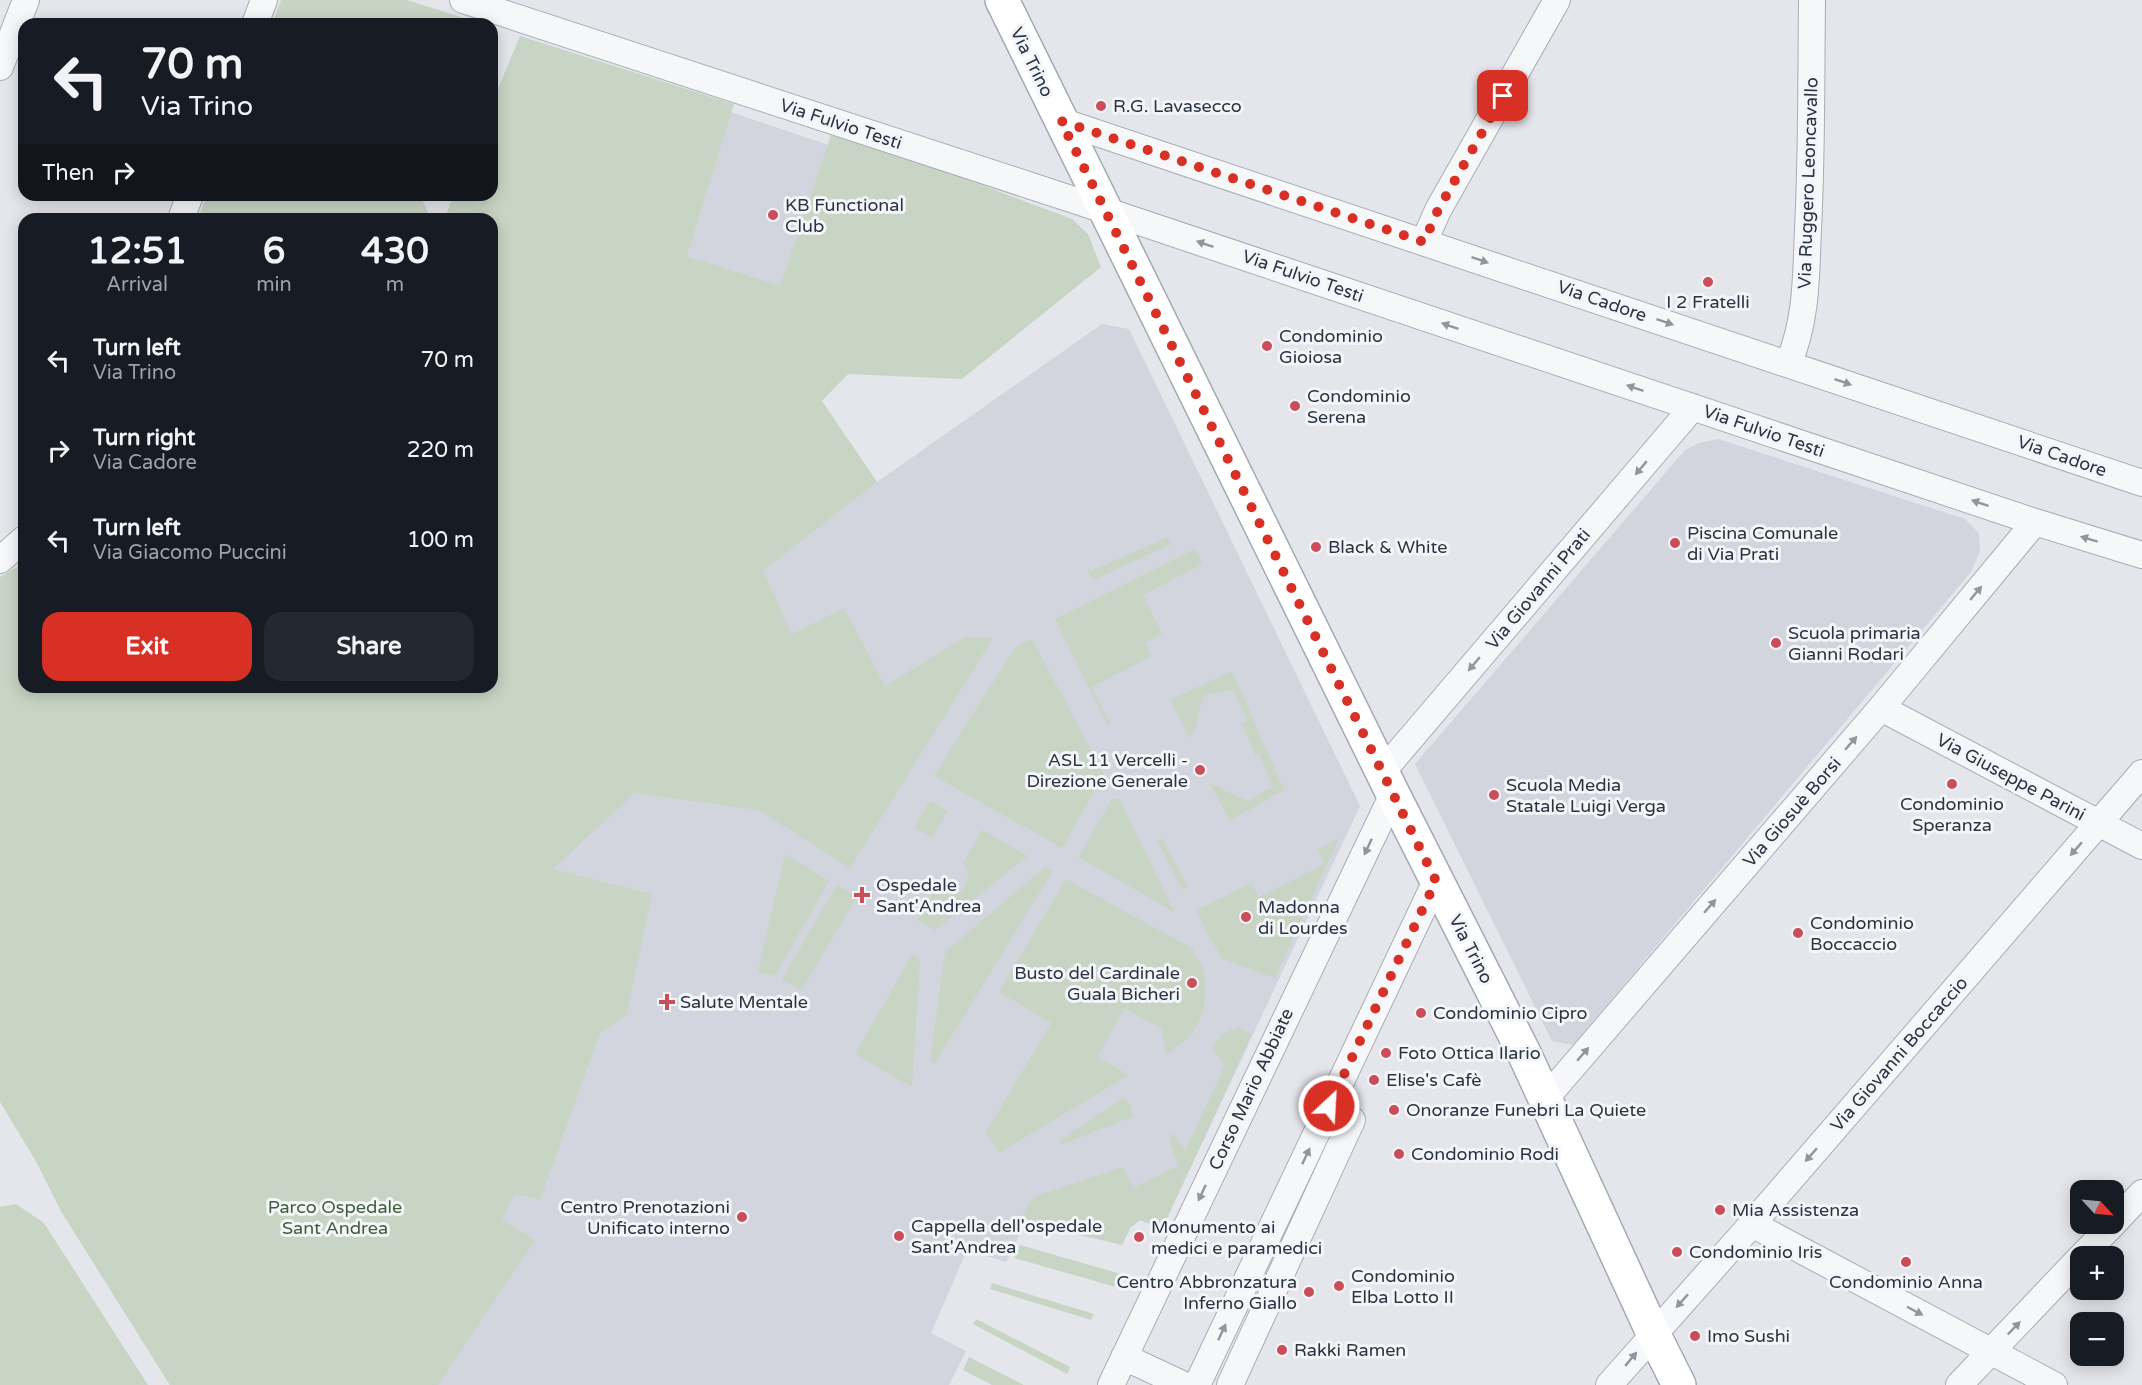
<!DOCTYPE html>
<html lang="en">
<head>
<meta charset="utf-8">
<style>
	body { margin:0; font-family:"Varela Round",sans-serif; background:#242831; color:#f1f3f6; height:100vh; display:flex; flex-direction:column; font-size:22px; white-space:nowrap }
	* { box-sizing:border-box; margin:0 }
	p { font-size:20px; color:#9ea1a6 }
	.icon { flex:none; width:33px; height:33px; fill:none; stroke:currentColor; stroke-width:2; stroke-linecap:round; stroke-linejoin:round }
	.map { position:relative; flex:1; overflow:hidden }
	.drawer { position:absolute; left:18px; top:213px; width:480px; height:480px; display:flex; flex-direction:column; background:#171b24; border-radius:18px; box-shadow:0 3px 15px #0003 }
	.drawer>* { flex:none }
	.hud { position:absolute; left:18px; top:18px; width:480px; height:183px; border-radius:18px; box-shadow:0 3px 15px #0003; background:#171b24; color:#f1f3f6; overflow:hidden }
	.needle { width:39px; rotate:116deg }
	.fabs { position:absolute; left:2070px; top:1180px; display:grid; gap:12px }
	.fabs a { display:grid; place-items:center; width:54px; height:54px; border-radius:12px; background:#171b24; box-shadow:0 3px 15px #0003; font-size:30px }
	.pin { position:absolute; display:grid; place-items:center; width:51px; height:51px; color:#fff; margin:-26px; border-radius:12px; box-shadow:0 3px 9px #0006 }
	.me { position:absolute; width:66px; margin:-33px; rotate:25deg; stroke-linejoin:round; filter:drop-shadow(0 0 4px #0008) }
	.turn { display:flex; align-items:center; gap:21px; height:126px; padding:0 24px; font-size:27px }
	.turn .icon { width:78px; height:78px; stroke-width:2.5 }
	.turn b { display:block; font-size:42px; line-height:51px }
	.then { display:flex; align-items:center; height:57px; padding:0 24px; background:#0003; gap:12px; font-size:22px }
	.eta { display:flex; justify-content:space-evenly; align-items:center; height:102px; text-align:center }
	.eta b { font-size:36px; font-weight:700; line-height:42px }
	.primary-button { display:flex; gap:12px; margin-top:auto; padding:12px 24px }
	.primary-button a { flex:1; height:69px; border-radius:18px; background:#d93025; color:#fff; font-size:24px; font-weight:700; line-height:69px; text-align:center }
	.primary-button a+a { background:#242831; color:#f1f3f6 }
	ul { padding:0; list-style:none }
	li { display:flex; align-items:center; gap:18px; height:90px; padding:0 24px }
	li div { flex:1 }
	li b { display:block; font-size:22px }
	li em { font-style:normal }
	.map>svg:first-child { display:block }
	.built { fill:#d2d5dd }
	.green { fill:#c8d5c5 }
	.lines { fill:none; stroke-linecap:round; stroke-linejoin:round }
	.minor-casing { stroke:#a9adb5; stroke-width:28 }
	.major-casing { stroke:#a3aab6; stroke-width:36 }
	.minor { stroke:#f6f7f9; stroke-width:26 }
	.major { stroke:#fff; stroke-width:33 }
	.oneway { fill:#91959e }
	.route { stroke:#d93025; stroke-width:10; stroke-dasharray:0 18 }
	.poi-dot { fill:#ca4e5a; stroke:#f3f5f8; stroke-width:2 }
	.labels { text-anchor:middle; stroke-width:6; stroke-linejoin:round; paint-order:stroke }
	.street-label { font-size:18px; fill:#2c3343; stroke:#f3f5f8 }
	.poi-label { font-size:18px; fill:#2c3343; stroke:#f3f5f8; text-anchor:start }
	.park-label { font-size:18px; fill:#3e5e39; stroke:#f3f5f8 }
</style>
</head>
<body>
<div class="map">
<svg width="2142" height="1385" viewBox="0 0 2142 1385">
	<rect width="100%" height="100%" fill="#e4e6eb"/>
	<!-- built -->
	<path class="built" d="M 731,112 L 828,145 L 780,287 L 687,256 Z
		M 1102,324 L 1129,329 L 1360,806 L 1162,1229 L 1140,1220 L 1130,1228 L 1122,1245 L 1025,1223 L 1006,1262 L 967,1250 L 931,1333 L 966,1351 L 949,1385 L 170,1385 L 61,1211 L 231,1085 L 762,570 L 877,482 Z
		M 1718,439 L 1965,519 L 1979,533 L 1980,551 L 1971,572 L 1573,1045 L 1552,1041 L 1415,764 L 1685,450 L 1699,443 Z"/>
	<!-- green -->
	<path class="green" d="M 281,0 L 407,0 L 470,20 L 468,24 L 272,24 Z
		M 520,36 L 734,104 L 687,256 L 780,286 L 831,135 L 955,175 L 1072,219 L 1088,234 L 1101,267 L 962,379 L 848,374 L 822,401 L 877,482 L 763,571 L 792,634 L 844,608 L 885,686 L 965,637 L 993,638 L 850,868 L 758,810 L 635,793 L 553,869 L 652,894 L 626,1016 L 600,1033 L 540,1200 L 515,1194 L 502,1220 L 535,1240 L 438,1385 L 170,1385 L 61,1211 L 37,1163 L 0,1102 L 0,577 L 24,563 L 24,687 L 492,687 L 492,219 L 444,219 L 454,195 L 492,195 L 492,103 Z
		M 207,195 L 420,195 L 431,219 L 198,219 Z
		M 1168,537 L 1171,544 L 1096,579 L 1090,576 L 1088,572 Z
		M 1195,549 L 1203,564 L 1143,595 L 1162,634 L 1145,643 L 1152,656 L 1092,687 L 1111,725 L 1108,726 L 1055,619 Z
		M 1032,639 L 1104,774 L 1062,848 L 934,776 L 1015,647 Z
		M 1232,671 L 1284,790 L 1230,821 L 1210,784 L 1223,788 L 1223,790 L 1248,801 L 1272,787 L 1260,754 L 1255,755 L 1242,724 L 1247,720 L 1233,690 L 1204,695 L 1196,722 L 1198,724 L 1189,738 L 1170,700 Z
		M 1119,798 L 1174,912 L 1078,857 L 1112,799 Z
		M 930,801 L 948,811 L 931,838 L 914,827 Z
		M 982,830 L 1028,856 L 935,930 L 917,920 L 935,890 C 954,900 968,894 968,871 L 963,863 Z
		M 1162,838 L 1188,887 L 1183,890 L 1157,841 Z
		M 1339,838 L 1275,978 L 1222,959 L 1196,911 L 1251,883 L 1259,897 L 1324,864 L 1318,849 Z
		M 785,854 L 829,881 L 775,976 L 758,972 Z
		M 1045,867 L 1053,871 L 935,1063 L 930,1061 L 945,952 Z
		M 1066,879 L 1192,948 L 1204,971 L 1205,991 L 1204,1009 L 1192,1035 L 1166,1055 L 1162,1029 L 1124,1008 L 1098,1057 L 1129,1075 L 999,1153 L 986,1132 L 1051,1023 L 999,992 Z
		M 837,885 L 857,897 L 801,991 L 782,979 Z
		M 912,955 L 920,960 L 912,1087 L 855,1054 Z
		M 1238,1027 L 1252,1034 L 1162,1229 L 1140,1220 L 1130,1228 L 1122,1245 L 1021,1218 L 1029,1203 L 1039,1195 L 1124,1167 L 1133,1188 L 1178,1166 L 1169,1140 L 1173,1133 L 1185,1151 L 1225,1065 L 1212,1049 L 1221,1035 Z
		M 1123,1098 C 1131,1103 1133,1108 1132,1117 L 1061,1145 L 1059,1141 Z
		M 16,1204 L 44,1223 L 148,1385 L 0,1385 L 0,1207 Z
		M 1020,1245 L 1121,1274 L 1116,1287 L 1014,1258 Z
		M 992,1283 L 1094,1314 L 1091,1320 L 990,1289 Z
		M 976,1319 L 1070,1367 L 1067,1374 L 973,1324 Z
		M 969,1357 L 1024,1385 L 992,1385 L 963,1370 Z"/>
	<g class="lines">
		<defs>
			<path id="minor" d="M 463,0 L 1077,201 L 2035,522 L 2142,555
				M 255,24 L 264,0
				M 0,67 L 26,0
				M 1061,121 L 2142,483
				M 181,219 L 190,195
				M 1424,242 L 1438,210 L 1557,0
				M 1788,364 C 1807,321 1806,275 1808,229 C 1812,153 1811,76 1812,0
				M 0,560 L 24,539
				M 1881,708 L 2142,846
				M 1382,772 L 1693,407
				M 1545,1099 L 1881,708 L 2035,522
				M 2114,1223 L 2142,1193
				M 1752,1224 L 2054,1385
				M 2081,1257 L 2113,1224
				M 1124,1357 L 1184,1385
				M 1111,1385 L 1393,794
				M 1197,1385 L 1436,881
				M 1230,1385 L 1352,1120 L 1329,1105
				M 1609,1385 L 1752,1224 L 2142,773
				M 1959,1385 L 2080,1258"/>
			<path id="major" d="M 1002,0 L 1393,794 L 1524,1053 L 1653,1333 L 1679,1385"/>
		</defs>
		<!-- minor casing -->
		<use href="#minor" class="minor-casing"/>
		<!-- major casing -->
		<use href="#major" class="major-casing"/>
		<!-- minor -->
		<use href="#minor" class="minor"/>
		<!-- major -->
		<use href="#major" class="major"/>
	</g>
	<!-- one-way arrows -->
	<defs><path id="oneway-solid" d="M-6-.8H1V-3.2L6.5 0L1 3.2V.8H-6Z" transform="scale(1.5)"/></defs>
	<g class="oneway">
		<use href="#oneway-solid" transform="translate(1205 244) rotate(-161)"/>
		<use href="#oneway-solid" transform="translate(1480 260) rotate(19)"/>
		<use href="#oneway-solid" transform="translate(1665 322) rotate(19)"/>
		<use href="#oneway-solid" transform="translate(1450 326) rotate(-161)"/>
		<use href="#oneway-solid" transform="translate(1843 382) rotate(19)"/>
		<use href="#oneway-solid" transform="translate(1635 388) rotate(-161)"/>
		<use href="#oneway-solid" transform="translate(1641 468) rotate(130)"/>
		<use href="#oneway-solid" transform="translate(1980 503) rotate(-161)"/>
		<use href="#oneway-solid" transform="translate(2089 539) rotate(-163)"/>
		<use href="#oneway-solid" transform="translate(1976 593) rotate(-50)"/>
		<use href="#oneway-solid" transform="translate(1474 664) rotate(130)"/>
		<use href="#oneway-solid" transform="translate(1851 743) rotate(-49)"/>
		<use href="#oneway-solid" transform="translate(1368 847) rotate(115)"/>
		<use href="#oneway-solid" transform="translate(2076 849) rotate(131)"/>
		<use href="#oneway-solid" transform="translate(1710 906) rotate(-49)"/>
		<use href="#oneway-solid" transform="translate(1583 1054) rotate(-49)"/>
		<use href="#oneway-solid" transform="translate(1811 1155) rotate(131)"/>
		<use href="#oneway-solid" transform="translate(1306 1156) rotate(-65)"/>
		<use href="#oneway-solid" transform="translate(1202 1193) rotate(115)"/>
		<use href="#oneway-solid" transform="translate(1682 1301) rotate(132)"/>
		<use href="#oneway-solid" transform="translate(1915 1311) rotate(28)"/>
		<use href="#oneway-solid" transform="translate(2014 1328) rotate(-46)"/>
		<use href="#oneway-solid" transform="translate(1222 1332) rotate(-65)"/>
		<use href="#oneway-solid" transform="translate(1631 1359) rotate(-50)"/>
	</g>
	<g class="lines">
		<!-- route -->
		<path class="route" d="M 1329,1106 L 1436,881 L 1061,121 L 1424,242 L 1438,210 L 1503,96"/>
	</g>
	<!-- markers -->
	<g class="poi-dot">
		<circle cx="1101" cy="106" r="6"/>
		<circle cx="773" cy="215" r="6"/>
		<circle cx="1708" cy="282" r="6"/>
		<circle cx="1267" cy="346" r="6"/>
		<circle cx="1295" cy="406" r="6"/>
		<circle cx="1675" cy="543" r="6"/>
		<circle cx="1316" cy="547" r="6"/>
		<circle cx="1776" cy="643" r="6"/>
		<circle cx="1200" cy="770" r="6"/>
		<circle cx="1952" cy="784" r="6"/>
		<circle cx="1494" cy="795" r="6"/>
		<path d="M859 886h6v6h6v6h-6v6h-6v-6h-6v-6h6z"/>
		<circle cx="1246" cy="917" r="6"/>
		<circle cx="1798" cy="933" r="6"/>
		<circle cx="1192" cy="983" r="6"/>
		<path d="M664 993h6v6h6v6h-6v6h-6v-6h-6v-6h6z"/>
		<circle cx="1421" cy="1013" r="6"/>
		<circle cx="1386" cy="1053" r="6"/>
		<circle cx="1374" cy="1080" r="6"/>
		<circle cx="1394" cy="1110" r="6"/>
		<circle cx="1399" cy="1154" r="6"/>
		<circle cx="1720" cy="1210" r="6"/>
		<circle cx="742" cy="1217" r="6"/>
		<circle cx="899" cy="1236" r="6"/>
		<circle cx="1139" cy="1237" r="6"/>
		<circle cx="1677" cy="1252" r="6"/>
		<circle cx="1906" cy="1262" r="6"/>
		<circle cx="1339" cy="1286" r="6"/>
		<circle cx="1309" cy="1292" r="6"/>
		<circle cx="1695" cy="1336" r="6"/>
		<circle cx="1282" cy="1350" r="6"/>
	</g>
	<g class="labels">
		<!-- street labels -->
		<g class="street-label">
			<text transform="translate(1032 62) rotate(64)" y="6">Via Trino</text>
			<text transform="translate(841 124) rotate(18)" y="6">Via Fulvio Testi</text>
			<text transform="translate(1808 183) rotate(-88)" y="6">Via Ruggero Leoncavallo</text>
			<text transform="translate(1303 276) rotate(19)" y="6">Via Fulvio Testi</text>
			<text transform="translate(1602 301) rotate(19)" y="6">Via Cadore</text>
			<text transform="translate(1764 431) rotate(19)" y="6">Via Fulvio Testi</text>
			<text transform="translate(2062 456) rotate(19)" y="6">Via Cadore</text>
			<text transform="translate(1538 589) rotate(-50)" y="6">Via Giovanni Prati</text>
			<text transform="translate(2011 777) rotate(28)" y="6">Via Giuseppe Parini</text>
			<text transform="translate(1792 812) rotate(-49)" y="6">Via Giosuè Borsi</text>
			<text transform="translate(1471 949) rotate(63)" y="6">Via Trino</text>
			<text transform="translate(1899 1054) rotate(-49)" y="6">Via Giovanni Boccaccio</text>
			<text transform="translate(1251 1089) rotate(-65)" y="6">Corso Mario Abbiate</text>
		</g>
		<!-- poi labels -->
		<g class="poi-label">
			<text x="1113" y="112">R.G. Lavasecco</text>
			<text x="785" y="211">KB Functional<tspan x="785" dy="21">Club</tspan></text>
			<text x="1708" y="308" text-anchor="middle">I 2 Fratelli</text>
			<text x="1279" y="342">Condominio<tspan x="1279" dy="21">Gioiosa</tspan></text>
			<text x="1307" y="402">Condominio<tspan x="1307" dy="21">Serena</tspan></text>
			<text x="1687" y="539">Piscina Comunale<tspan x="1687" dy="21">di Via Prati</tspan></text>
			<text x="1328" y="553">Black &amp; White</text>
			<text x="1788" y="639">Scuola primaria<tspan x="1788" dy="21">Gianni Rodari</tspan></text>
			<text x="1188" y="766" text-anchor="end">ASL 11 Vercelli -<tspan x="1188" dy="21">Direzione Generale</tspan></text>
			<text x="1506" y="791">Scuola Media<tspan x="1506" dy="21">Statale Luigi Verga</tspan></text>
			<text x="1952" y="810" text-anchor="middle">Condominio<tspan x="1952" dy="21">Speranza</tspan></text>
			<text x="876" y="891">Ospedale<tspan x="876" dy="21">Sant'Andrea</tspan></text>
			<text x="1258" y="913">Madonna<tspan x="1258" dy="21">di Lourdes</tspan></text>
			<text x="1810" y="929">Condominio<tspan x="1810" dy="21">Boccaccio</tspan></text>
			<text x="1180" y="979" text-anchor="end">Busto del Cardinale<tspan x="1180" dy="21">Guala Bicheri</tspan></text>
			<text x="680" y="1008">Salute Mentale</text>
			<text x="1433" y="1019">Condominio Cipro</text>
			<text x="1398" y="1059">Foto Ottica Ilario</text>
			<text x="1386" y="1086">Elise's Cafè</text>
			<text x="1406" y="1116">Onoranze Funebri La Quiete</text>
			<text x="1411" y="1160">Condominio Rodi</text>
			<text x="730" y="1213" text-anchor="end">Centro Prenotazioni<tspan x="730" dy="21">Unificato interno</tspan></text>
			<text x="1732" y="1216">Mia Assistenza</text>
			<text x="911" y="1232">Cappella dell'ospedale<tspan x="911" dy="21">Sant'Andrea</tspan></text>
			<text x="1151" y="1233">Monumento ai<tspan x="1151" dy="21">medici e paramedici</tspan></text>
			<text x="1689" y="1258">Condominio Iris</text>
			<text x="1351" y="1282">Condominio<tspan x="1351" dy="21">Elba Lotto II</tspan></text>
			<text x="1297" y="1288" text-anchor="end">Centro Abbronzatura<tspan x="1297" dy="21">Inferno Giallo</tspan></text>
			<text x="1906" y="1288" text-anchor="middle">Condominio Anna</text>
			<text x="1707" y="1342">Imo Sushi</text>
			<text x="1294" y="1356">Rakki Ramen</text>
		</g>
		<!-- park labels -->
		<g class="park-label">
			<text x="335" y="1213">Parco Ospedale<tspan x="335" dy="21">Sant Andrea</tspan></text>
		</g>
	</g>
</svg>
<div class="fabs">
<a><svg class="needle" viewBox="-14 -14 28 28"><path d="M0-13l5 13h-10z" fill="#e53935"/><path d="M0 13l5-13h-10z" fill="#9ea1a6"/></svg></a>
<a>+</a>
<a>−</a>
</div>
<div class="pin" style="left:1503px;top:96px;background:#d93025"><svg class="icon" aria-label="arrive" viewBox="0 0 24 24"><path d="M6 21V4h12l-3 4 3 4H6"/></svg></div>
<svg class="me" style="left:1329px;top:1106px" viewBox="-20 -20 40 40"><circle r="17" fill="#d93025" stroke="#fff" stroke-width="3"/><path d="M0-11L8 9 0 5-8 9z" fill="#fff"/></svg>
<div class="hud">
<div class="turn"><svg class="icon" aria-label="left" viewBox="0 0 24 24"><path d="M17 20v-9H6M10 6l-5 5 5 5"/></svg><div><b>70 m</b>Via Trino</div></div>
<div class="then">Then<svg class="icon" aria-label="right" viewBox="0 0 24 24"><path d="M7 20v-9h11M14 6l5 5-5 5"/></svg></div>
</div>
<section class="drawer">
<div class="eta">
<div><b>12:51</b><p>Arrival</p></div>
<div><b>6</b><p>min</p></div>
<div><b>430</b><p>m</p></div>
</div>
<ul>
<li><svg class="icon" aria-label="left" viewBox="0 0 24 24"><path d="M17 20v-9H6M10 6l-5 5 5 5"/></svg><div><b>Turn left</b><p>Via Trino</p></div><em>70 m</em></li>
<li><svg class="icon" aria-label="right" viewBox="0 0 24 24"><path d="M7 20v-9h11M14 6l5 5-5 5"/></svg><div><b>Turn right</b><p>Via Cadore</p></div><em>220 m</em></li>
<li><svg class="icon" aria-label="left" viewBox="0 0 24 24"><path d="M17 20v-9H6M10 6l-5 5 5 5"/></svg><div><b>Turn left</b><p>Via Giacomo Puccini</p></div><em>100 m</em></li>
</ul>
<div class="primary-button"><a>Exit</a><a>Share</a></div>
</section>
</div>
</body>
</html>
